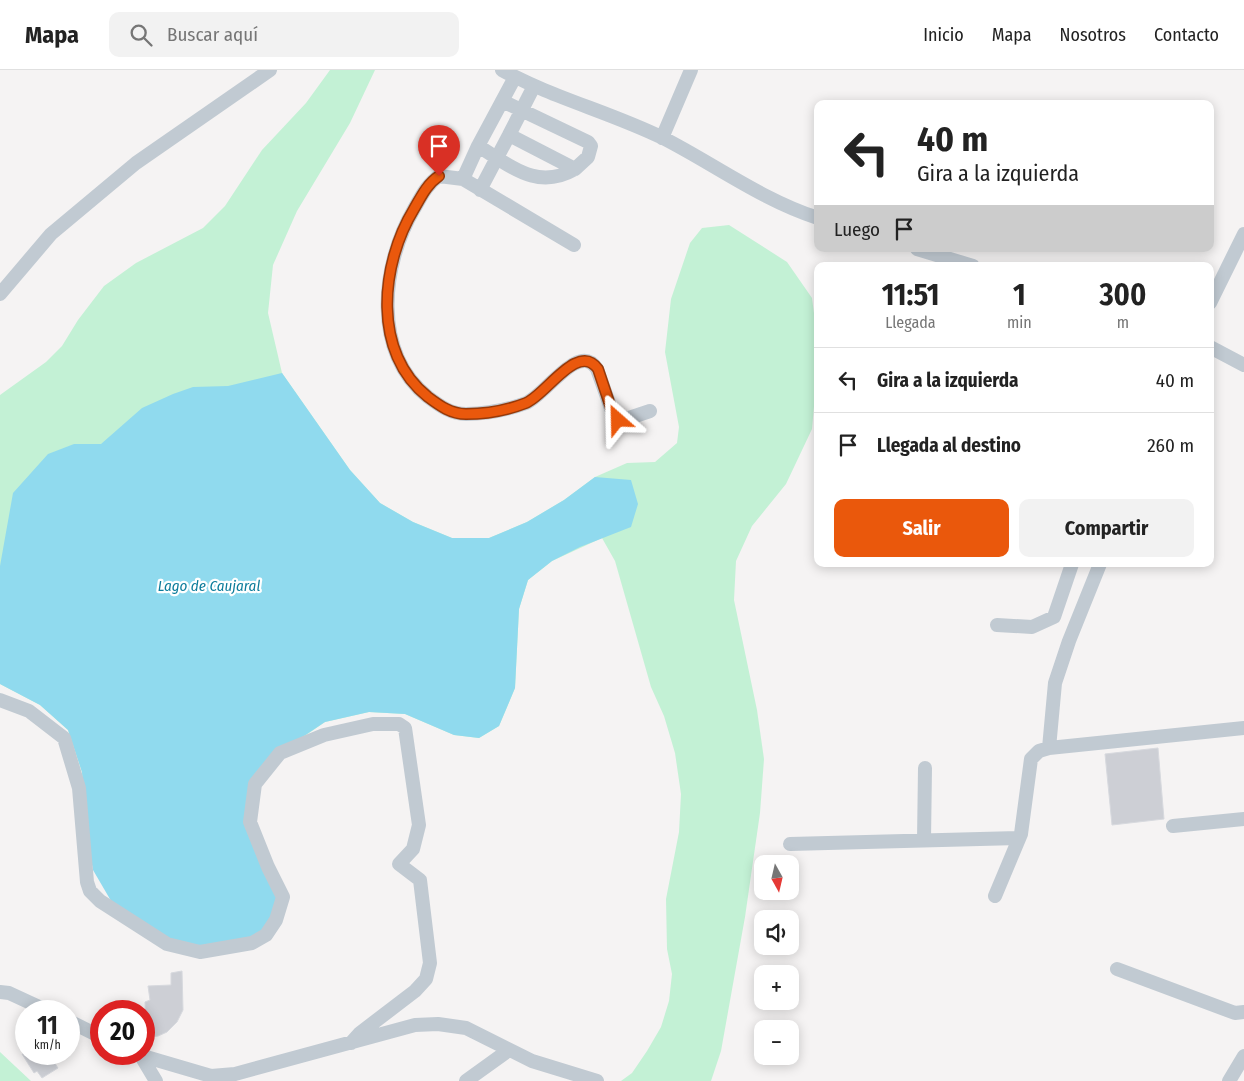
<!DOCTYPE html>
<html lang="es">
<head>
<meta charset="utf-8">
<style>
	body { margin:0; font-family:"Fira Sans Condensed",sans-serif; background:#f2f2f2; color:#222; height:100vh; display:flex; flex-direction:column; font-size:19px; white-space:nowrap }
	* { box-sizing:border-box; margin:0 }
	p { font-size:16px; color:#767676 }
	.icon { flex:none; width:28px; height:28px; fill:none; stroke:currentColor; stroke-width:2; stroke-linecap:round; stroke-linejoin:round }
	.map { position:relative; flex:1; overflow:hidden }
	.drawer { position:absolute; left:814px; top:192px; width:400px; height:305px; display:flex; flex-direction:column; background:#fff; border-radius:10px; box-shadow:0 2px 12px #0003 }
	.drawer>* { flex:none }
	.hud { position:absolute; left:814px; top:30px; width:400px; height:152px; border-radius:10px; box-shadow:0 2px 12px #0003; background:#fff; color:#222; overflow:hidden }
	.needle { width:32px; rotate:172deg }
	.controls { position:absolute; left:754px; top:785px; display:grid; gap:10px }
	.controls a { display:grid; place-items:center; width:45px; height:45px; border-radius:10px; background:#fff; box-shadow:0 2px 12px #0003; font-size:25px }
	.speed { position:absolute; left:15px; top:930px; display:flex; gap:10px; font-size:25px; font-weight:700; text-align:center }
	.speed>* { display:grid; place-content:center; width:65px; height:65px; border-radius:50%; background:#fff; box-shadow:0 2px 12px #0003; line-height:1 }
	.speed small { font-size:12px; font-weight:400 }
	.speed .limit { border:8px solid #d22; background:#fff; color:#111 }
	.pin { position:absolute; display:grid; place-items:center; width:42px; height:42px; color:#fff; margin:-51px -21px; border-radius:50% 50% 50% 0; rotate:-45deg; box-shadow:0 0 5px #0007 }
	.pin .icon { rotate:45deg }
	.me { position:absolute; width:55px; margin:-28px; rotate:335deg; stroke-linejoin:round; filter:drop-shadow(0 0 4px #0008) }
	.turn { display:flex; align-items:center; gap:18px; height:105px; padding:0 20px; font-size:22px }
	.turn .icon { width:65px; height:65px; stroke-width:2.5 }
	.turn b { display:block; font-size:35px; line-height:42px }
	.then { display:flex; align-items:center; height:48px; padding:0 20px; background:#0003; gap:10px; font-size:19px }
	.eta { display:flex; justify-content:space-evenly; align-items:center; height:85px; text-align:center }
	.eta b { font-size:30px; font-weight:700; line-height:35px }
	.button { display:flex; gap:10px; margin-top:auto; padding:10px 20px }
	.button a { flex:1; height:58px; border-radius:10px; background:#ea580c; color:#fff; font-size:20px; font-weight:700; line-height:58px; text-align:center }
	.button a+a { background:#f2f2f2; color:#222 }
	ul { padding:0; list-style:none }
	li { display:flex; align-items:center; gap:15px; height:65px; padding:0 20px; border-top:1px solid #e0e0e0 }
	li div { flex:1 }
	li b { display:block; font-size:19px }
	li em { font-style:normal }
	header { display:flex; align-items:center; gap:30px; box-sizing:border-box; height:70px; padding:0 25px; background:#fff; border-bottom:1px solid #e0e0e0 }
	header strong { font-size:24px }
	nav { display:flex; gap:28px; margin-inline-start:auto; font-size:18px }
	.search { width:350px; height:45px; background:#f2f2f2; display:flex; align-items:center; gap:12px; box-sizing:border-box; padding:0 18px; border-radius:10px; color:#767676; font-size:19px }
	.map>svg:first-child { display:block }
	.green { fill:#c3f1d5 }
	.water { fill:#90daee }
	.building { fill:#cdcfd5; stroke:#d7d9de }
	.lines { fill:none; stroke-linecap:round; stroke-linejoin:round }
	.minor { stroke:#c1cad2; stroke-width:14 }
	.route-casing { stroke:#983908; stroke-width:12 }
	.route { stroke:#ea580c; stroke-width:9 }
	.labels { text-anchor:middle; stroke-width:4.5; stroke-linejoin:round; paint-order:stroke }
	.water-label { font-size:15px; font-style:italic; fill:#0c7c9b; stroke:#fff }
</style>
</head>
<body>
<header>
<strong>Mapa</strong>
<div class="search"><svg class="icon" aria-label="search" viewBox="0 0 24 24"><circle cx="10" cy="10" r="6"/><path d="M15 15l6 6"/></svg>Buscar aquí</div>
<nav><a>Inicio</a><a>Mapa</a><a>Nosotros</a><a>Contacto</a></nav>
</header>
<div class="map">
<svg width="1244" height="1011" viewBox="0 0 1244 1011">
	<rect width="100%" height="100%" fill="#f5f3f3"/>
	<!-- green -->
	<path class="green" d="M 330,0 L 375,0 L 350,53 L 297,141 L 273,195 L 268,243 L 282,303 L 350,400 L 380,433 L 413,452 L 452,468 L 489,468 L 527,452 L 564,430 L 595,407 L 627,393 L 655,392 L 677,373 L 679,357 L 665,282 L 671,229 L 690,173 L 702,158 L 729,155 L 787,192 L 812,228 L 817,266 L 817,303 L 812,359 L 786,414 L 752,456 L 736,491 L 734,530 L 757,640 L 764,689 L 760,743 L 745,847 L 721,981 L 711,1011 L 621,1011 L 632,1003 L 647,981 L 661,957 L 669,931 L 672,904 L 667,879 L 666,829 L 679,762 L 681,724 L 675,683 L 664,646 L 651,617 L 615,491 L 602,468 L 552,491 L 528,510 L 519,539 L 515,618 L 499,656 L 479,668 L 454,665 L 405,644 L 369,642 L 325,652 L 280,683 L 86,762 L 82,702 L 68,660 L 40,635 L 0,614 L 0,325 L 46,292 L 62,276 L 78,250 L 104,216 L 136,193 L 203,158 L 225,136 L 262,80 L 306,33 Z
		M 0,982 L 31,1011 L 0,1011 Z"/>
	<!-- water -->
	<path class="water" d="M 282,303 L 350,400 L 380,433 L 413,452 L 452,468 L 489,468 L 527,452 L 564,430 L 595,407 L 631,410 L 638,434 L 631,457 L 580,477 L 552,491 L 528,510 L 519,539 L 515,618 L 499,656 L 479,668 L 454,665 L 405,644 L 369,642 L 325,652 L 280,682 L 254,712 L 245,749 L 280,827 L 272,857 L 247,871 L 202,877 L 171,869 L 114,836 L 93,800 L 86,762 L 82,702 L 68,660 L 40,635 L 0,614 L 0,496 L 13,423 L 48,384 L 74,374 L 101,374 L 142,338 L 173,324 L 193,317 L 228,316 Z"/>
	<!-- building -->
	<path class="building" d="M 1158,678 L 1164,749 L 1112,755 L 1105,684 Z
		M 182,901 L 183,940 L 177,952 L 167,962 L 158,966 L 146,968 L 145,932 L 150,930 L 148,916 L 171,915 L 171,903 Z
		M 22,984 L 59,984 L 52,989 L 58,998 L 42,1008 L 37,1001 L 34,1003 Z"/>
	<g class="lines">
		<!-- minor -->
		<path class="minor" d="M 502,0 C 553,28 610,42 663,68 C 714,94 762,130 818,148
			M 515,7 L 478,76 L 463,109 L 439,106 C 427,114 421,127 414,139 C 381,195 372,283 428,327 C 440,336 451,344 466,344 C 485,344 507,340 526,333 C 546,325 578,271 597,299 L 614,347 L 623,350 L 650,341
			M 502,31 L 588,72 L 591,76 L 588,87 L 575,99
			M 662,68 L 691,0
			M 478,76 C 511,96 537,121 575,99 L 509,65 L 534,16
			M 463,109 L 574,175
			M 480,120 L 509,65
			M 917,179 L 973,196
			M 0,224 L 51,164 L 136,93 L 270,0
			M 1210,233 L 1244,164
			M 1210,277 L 1244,295
			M 997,555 L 1032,557 L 1054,547 L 1072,494
			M 0,630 L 29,641 L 64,668 L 79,718 L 87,812 L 90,821 L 100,831 L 167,874 L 200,882 L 252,873 L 266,865 L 276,850 L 283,827 L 268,797 L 250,752 L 255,714 L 280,683 L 324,665 L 373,654 L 399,654 L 405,658 L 419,755 L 413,779 L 399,794 L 420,810 L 430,893 L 426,909 L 415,921 L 360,963 L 351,973
			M 1049,678 L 1055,613 L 1069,571 L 1100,494
			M 1173,756 L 1244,749
			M 924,770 L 925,698
			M 790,774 L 1019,768
			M 995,826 L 1021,764 L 1031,689 L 1039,681 L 1049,678 L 1244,658
			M 1117,899 L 1235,943 L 1244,942
			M 0,922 L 9,923 L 48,941
			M 69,951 L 101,967
			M 136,984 L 211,1006 L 235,1004 L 415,955 L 438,954 L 466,958 L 532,991 L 597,1011
			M 141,986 L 156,1011
			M 466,1011 L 509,980
			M 1229,1011 L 1244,986"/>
	</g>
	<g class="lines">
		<defs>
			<path id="route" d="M 439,106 C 427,114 421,127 414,139 C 380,195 372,283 428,327 C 440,336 451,344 466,344 C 485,344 508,340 526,333 C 546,325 578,271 598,299 L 614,347 L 618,350"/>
		</defs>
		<!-- route casing -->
		<use href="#route" class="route-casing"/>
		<!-- route -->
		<use href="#route" class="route"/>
	</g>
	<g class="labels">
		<!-- water labels -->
		<g class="water-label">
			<text x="209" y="521">Lago de Caujaral</text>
		</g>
	</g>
</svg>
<div class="controls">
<a><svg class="needle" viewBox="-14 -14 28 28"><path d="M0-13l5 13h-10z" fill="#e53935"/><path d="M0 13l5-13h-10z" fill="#767676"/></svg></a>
<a><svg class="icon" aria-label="sound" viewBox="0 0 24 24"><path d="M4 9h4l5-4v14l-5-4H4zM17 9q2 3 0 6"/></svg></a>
<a>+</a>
<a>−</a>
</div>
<div class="speed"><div>11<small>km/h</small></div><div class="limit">20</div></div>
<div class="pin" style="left:439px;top:106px;background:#d93025"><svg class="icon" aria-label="arrive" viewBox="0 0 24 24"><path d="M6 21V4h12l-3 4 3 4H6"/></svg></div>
<svg class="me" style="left:618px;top:350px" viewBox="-20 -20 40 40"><path d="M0-17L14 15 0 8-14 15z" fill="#ea580c" stroke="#fff" stroke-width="4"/></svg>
<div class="hud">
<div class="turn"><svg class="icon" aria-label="left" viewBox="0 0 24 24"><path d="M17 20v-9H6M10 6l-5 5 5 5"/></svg><div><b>40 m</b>Gira a la izquierda</div></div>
<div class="then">Luego<svg class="icon" aria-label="arrive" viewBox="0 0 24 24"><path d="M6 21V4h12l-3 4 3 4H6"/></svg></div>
</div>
<section class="drawer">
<div class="eta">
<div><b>11:51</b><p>Llegada</p></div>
<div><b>1</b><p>min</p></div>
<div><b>300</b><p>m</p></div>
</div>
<ul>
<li><svg class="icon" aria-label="left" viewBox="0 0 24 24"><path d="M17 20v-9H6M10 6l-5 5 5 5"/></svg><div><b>Gira a la izquierda</b></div><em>40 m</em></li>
<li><svg class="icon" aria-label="arrive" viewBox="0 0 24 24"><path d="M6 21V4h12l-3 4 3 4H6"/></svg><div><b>Llegada al destino</b></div><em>260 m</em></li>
</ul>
<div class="button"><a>Salir</a><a>Compartir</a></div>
</section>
</div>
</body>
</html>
